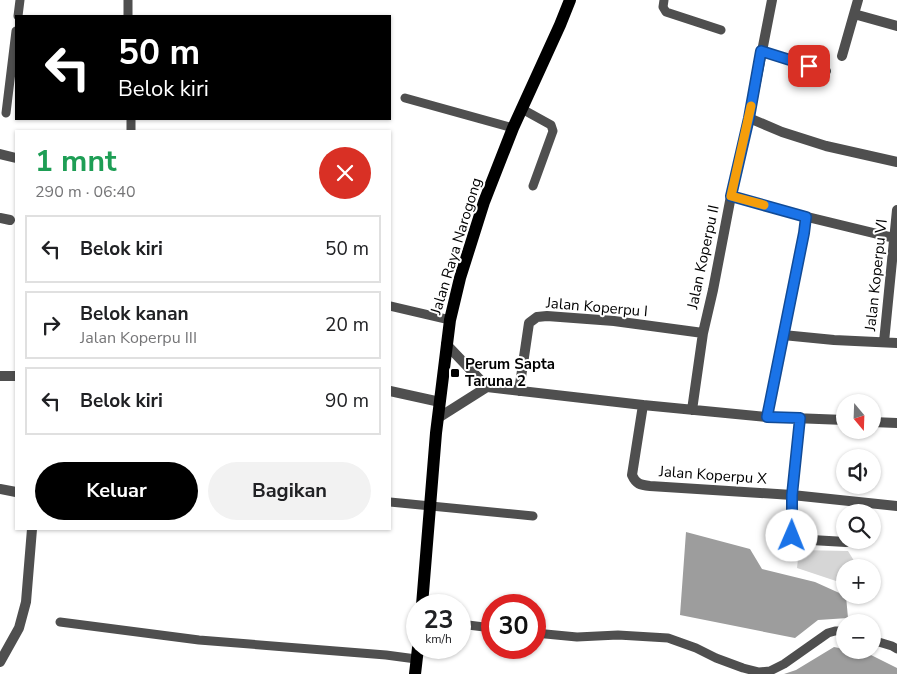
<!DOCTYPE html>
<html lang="id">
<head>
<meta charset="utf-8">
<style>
	body { margin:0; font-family:"Nunito Sans",sans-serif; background:#f2f2f2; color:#202124; height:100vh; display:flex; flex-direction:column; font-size:19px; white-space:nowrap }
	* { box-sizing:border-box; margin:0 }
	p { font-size:16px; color:#757577 }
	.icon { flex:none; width:28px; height:28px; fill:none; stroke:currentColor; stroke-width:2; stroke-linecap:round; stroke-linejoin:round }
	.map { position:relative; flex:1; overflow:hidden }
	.drawer { position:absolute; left:15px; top:130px; width:376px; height:400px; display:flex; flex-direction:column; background:#fff; border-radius:0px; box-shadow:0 1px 4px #0004 }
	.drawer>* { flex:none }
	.banner { position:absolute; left:15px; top:15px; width:376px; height:105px; border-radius:0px; box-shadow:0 1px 4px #0004; background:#000; color:#fff; overflow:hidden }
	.needle { width:32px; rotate:161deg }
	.tools { position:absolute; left:836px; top:394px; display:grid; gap:10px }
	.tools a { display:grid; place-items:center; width:45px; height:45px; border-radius:50%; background:#fff; box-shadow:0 1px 4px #0004; font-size:25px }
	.speed { position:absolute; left:406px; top:594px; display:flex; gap:10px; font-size:25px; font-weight:700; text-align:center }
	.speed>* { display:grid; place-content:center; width:65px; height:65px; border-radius:50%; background:#fff; box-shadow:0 1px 4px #0004; line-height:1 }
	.speed small { font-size:12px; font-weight:400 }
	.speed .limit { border:8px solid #d22; background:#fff; color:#111 }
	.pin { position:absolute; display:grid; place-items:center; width:42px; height:42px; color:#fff; margin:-21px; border-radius:10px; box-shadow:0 2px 8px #0006 }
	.me { position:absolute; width:55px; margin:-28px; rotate:1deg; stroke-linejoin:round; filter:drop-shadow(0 0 4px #0008) }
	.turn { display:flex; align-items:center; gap:18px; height:105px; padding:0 20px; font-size:22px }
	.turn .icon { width:65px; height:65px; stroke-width:2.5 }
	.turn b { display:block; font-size:35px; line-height:42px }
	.round { display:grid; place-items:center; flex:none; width:52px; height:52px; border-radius:26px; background:#f2f2f2 }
	.overview { display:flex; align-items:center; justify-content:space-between; height:85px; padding:0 20px }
	h1 { font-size:30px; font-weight:700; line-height:38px; color:#1e9e55 }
	.cta { display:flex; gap:10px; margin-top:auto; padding:10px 20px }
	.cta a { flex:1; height:58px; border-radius:30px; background:#000; color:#fff; font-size:20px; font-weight:700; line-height:58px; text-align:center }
	.cta a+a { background:#f2f2f2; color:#202124 }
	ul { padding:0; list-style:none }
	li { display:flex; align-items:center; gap:15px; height:68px; margin:0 10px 8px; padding:0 10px; border:2px solid #e0e0e0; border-radius:0px }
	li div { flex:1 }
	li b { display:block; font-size:19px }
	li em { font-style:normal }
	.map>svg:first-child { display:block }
	.green { fill:#d6d6d6 }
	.water { fill:#9d9d9d }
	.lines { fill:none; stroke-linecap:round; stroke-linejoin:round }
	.lane { stroke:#4f4f4f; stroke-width:9 }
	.street { stroke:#4f4f4f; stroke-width:10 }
	.primary { stroke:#000; stroke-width:12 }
	.route-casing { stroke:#114b97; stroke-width:12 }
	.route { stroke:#1a73e8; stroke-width:9 }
	.slow { stroke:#f59e0b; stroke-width:9 }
	.poi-dot { fill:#000; stroke:#fff; stroke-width:2 }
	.labels { text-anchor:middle; stroke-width:4; stroke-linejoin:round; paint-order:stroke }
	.street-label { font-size:15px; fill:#000; stroke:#fff }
	.poi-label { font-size:15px; font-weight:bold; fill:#000; stroke:#fff; text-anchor:start }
</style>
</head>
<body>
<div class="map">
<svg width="897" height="674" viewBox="0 0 897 674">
	<rect width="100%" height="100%" fill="#fff"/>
	<!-- green -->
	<path class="green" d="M 799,550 L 848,551 L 856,564 L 856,567 L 845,568 L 845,584 L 797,568 Z"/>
	<!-- water -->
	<path class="water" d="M 686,532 L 750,549 L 762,569 L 815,582 L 846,596 L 848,618 L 818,620 L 795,638 L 680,615 Z
		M 834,647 L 869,654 L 897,668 L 897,674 L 784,674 L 796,670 Z"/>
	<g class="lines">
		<!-- lane -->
		<path class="lane" d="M 128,0 L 128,16
			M 664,0 L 663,7 L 666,12 L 721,30
			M 18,16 L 20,0
			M 405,98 L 513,128
			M 522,109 L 551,125 L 553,131 L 533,186
			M 6,113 L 16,31
			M 131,119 L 131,131
			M 390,306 L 450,320
			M 390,502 L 533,516
			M 60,622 L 199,640 L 386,655 L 416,659
			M 460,624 L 492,628
			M 535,633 L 577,637 L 618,635 L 668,638 L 696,648 L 716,658 L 743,668 L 759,672 L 770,671 L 784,664 L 828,633 L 835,631 L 845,631
			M 872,640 L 892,646 L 897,649"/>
		<!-- street -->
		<path class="street" d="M 854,14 L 897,26
			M 761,51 L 826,71
			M 842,56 L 858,0
			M 749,118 L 782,132 L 826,146 L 897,162
			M 0,154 L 16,158
			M 731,196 L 791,213 L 894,238
			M 0,218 L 10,220
			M 783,335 L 834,340 L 897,343
			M 884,342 L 897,210
			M 446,344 L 487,387
			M 0,376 L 16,376
			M 390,391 L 440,402
			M 519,391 L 529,323 L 537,317 L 547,316 L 614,321 L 703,333
			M 643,405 L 632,475 C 636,484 640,485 650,486 L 792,495 L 897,506
			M 692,410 L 703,333 L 713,290 L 731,196 L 749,118 L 772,0
			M 767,417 L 804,233 L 806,217
			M 438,418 L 487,387 L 643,405 L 767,417 L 845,420
			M 800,418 L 792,495 L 792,536 L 794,539 L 846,542
			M 872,422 L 897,423
			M 0,489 L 16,492
			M 0,662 L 19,628 L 26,602 L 32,529"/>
		<!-- primary -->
		<path class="primary" d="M 422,605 L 436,433 L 450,320 L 460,278 L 484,202 L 513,128 L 560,25 L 570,0
			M 415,674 L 418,648"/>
	</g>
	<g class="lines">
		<defs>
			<path id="route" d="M 792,536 L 792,495 L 800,418 L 767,417 L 804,233 L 806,217 L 731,196 L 749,118 L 761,51 L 809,66"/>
		</defs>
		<!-- route casing -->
		<use href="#route" class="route-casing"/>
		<!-- route -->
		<use href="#route" class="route"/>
		<!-- slow -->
		<path class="slow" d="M 751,106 L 731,196 L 764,205"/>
	</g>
	<!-- markers -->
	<rect class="poi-dot" x="450" y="368" width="10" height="10" rx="2.5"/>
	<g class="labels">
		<!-- street labels -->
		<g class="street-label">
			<text transform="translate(456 246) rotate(-73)" y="5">Jalan Raya Narogong</text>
			<text transform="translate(703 257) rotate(-78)" y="5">Jalan Koperpu II</text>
			<text transform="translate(876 275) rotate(-84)" y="5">Jalan Koperpu VI</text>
			<text transform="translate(597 307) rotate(5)" y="5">Jalan Koperpu I</text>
			<text transform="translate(713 475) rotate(4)" y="5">Jalan Koperpu X</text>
		</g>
		<!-- poi labels -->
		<g class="poi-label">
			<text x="465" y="369">Perum Sapta<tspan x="465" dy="17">Taruna 2</tspan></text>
		</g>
	</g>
</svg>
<div class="tools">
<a><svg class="needle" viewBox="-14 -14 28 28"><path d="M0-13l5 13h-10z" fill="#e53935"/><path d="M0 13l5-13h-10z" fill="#757577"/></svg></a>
<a><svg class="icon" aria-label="sound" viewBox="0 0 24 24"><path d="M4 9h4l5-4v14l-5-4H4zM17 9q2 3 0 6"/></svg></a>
<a><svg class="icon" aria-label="search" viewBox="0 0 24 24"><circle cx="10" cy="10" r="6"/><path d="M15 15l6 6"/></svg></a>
<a>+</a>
<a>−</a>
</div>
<div class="speed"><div>23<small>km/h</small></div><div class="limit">30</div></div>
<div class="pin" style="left:809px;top:66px;background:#d93025"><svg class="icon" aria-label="arrive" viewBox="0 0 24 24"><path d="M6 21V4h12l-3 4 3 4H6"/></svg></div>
<svg class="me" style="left:792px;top:536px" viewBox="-20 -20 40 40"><circle r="19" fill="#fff"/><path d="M0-13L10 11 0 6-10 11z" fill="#1a73e8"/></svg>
<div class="banner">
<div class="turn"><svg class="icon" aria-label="left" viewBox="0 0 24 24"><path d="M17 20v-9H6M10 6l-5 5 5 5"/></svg><div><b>50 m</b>Belok kiri</div></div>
</div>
<section class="drawer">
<div class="overview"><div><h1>1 mnt</h1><p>290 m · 06:40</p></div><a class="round" style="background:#d93025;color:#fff"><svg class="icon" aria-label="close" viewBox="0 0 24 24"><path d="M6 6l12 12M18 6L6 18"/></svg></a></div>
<ul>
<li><svg class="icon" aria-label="left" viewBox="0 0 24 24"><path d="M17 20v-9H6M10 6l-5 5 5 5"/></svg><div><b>Belok kiri</b></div><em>50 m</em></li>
<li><svg class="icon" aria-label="right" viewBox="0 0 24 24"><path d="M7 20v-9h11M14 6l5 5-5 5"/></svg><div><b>Belok kanan</b><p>Jalan Koperpu III</p></div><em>20 m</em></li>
<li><svg class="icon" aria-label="left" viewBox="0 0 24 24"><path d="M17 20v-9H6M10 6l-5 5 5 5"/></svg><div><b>Belok kiri</b></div><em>90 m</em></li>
</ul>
<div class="cta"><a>Keluar</a><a>Bagikan</a></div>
</section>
</div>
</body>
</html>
